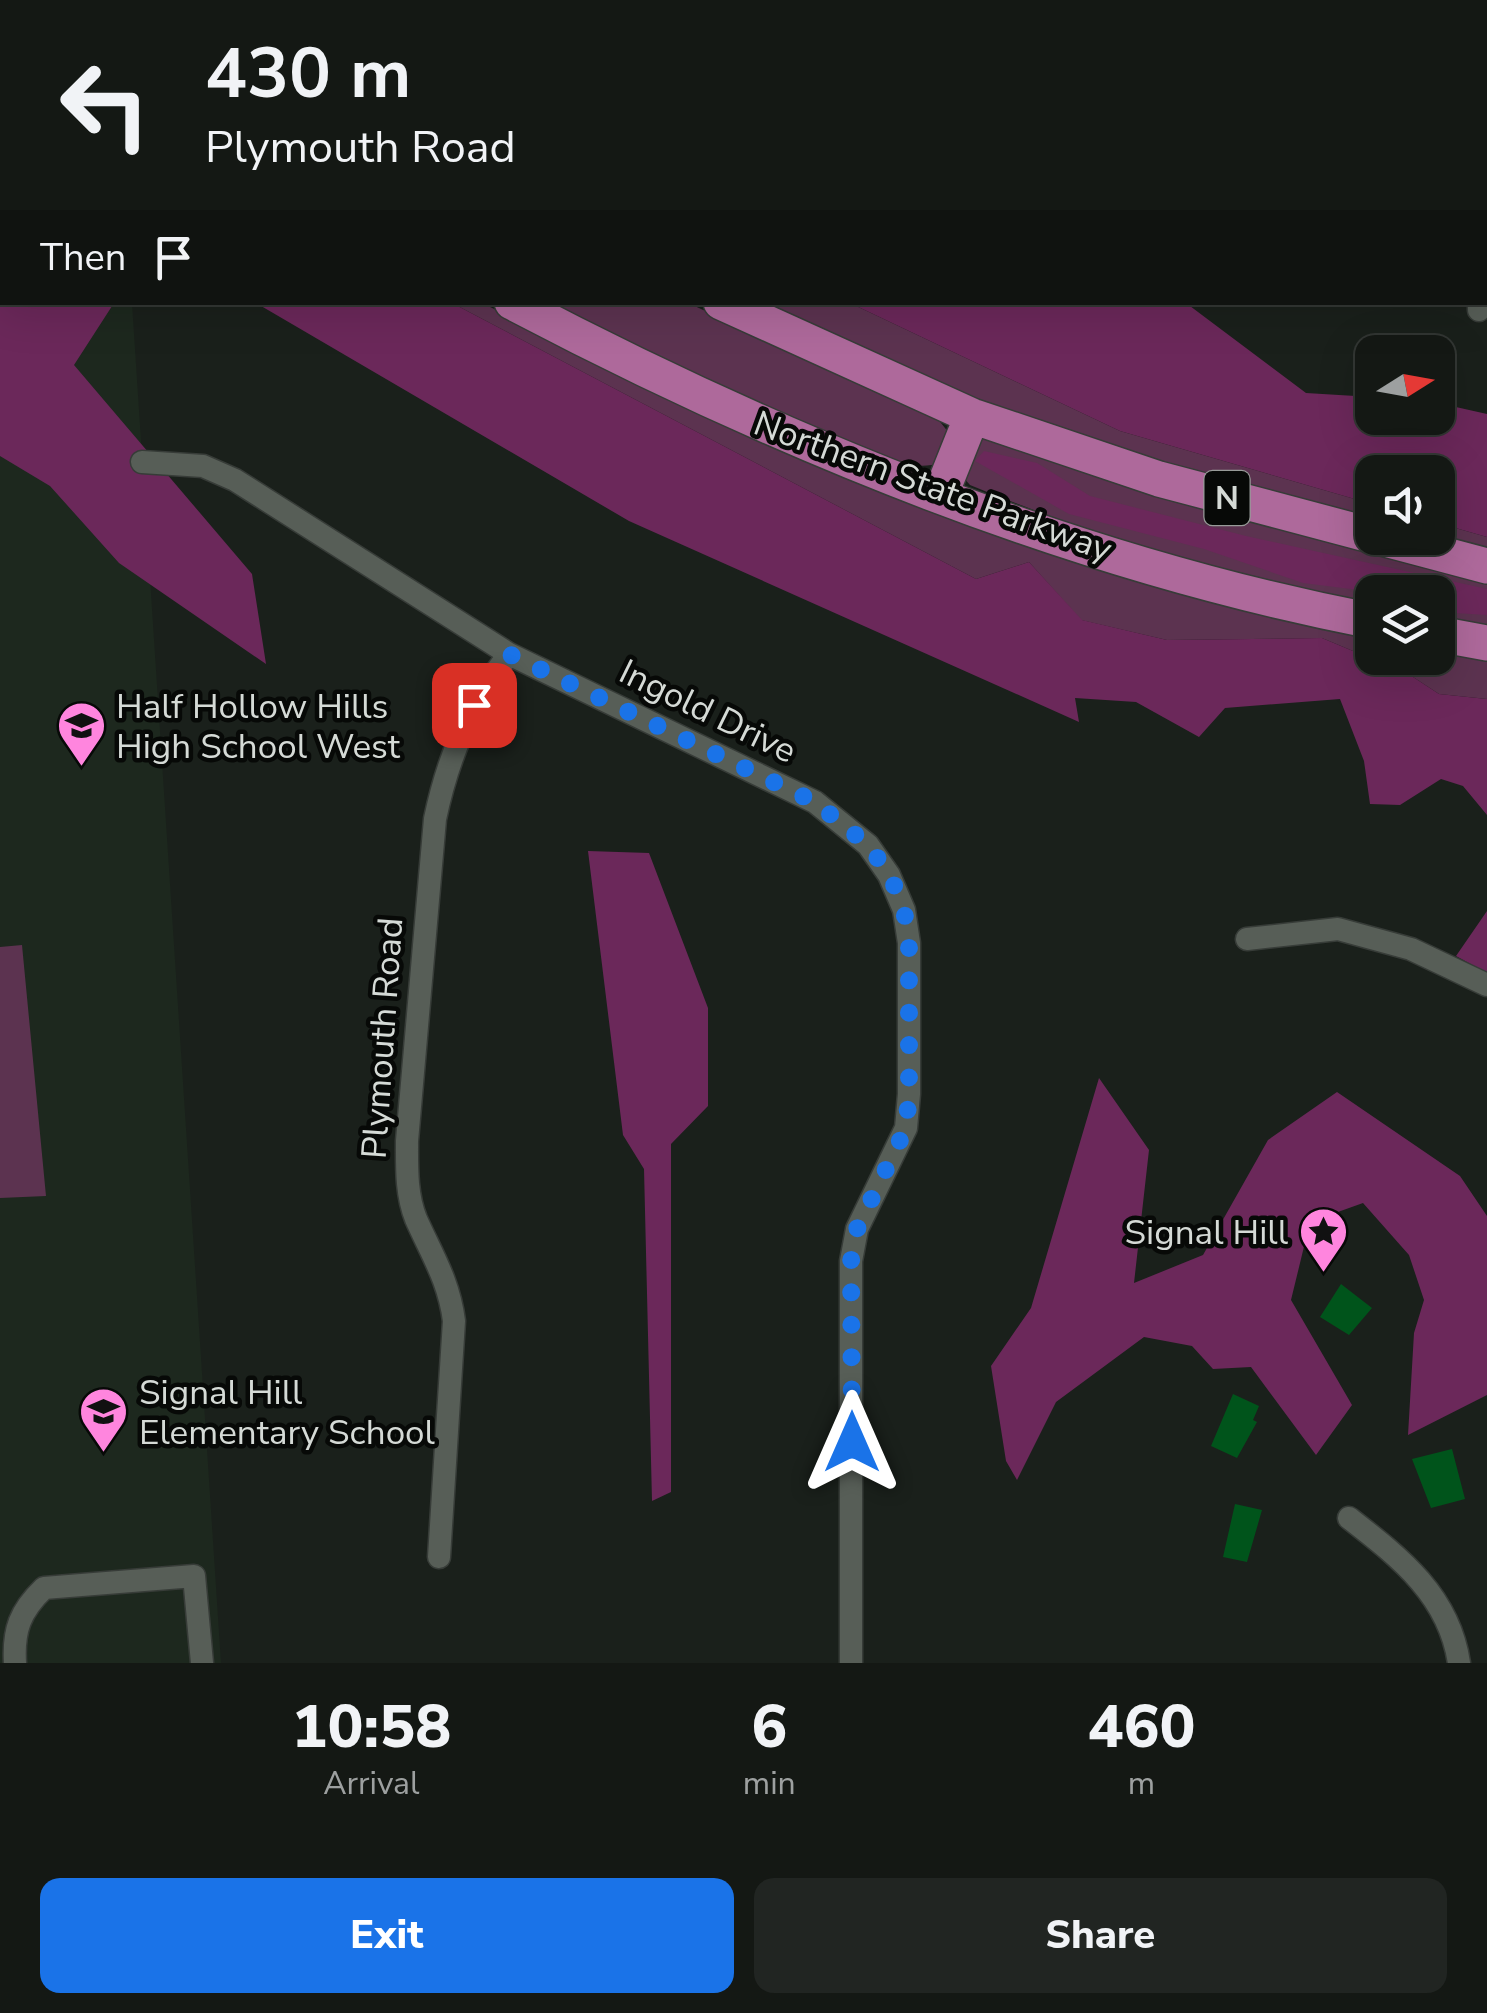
<!DOCTYPE html>
<html lang="en">
<head>
<meta charset="utf-8">
<style>
	body { margin:0; font-family:"Nunito Sans",sans-serif; background:#212522; color:#f1f3f6; height:100vh; display:flex; flex-direction:column; font-size:38px; white-space:nowrap }
	* { box-sizing:border-box; margin:0 }
	p { font-size:32px; color:#9da0a0 }
	.icon { flex:none; width:55px; height:55px; fill:none; stroke:currentColor; stroke-width:2; stroke-linecap:round; stroke-linejoin:round }
	.map { position:relative; height:1663px; overflow:hidden }
	.details { display:flex; flex-direction:column; background:#141814; flex:1 }
	.details>* { flex:none }
	.top-card { position:absolute; left:0px; top:0px; width:1488px; height:305px; box-shadow:0 10px 40px #0002,0 0 0 2px #333734; background:#141814; color:#f1f3f6; overflow:hidden }
	.needle { width:65px; rotate:79deg }
	.buttons { position:absolute; left:1355px; top:335px; display:grid; gap:20px }
	.buttons a { display:grid; place-items:center; width:100px; height:100px; border-radius:20px; background:#141814; box-shadow:0 10px 40px #0002,0 0 0 2px #333734; font-size:50px }
	.pin { position:absolute; display:grid; place-items:center; width:85px; height:85px; color:#fff; margin:-42px; border-radius:20px; box-shadow:0 5px 15px #0006 }
	.me { position:absolute; width:110px; margin:-55px; rotate:0deg; stroke-linejoin:round; filter:drop-shadow(0 0 8px #0008) }
	.turn { display:flex; align-items:center; gap:35px; height:210px; padding:0 40px; font-size:45px }
	.turn .icon { width:130px; height:130px; stroke-width:2.5 }
	.turn b { display:block; font-size:70px; line-height:85px }
	.then { display:flex; align-items:center; height:95px; padding:0 40px; background:#0003; gap:20px; font-size:38px }
	.eta { display:flex; justify-content:space-evenly; align-items:center; height:170px; text-align:center }
	.eta b { font-size:60px; font-weight:800; line-height:70px }
	.action { display:flex; gap:20px; margin-top:auto; padding:20px 40px }
	.action a { flex:1; height:115px; border-radius:20px; background:#1a73e8; color:#fff; font-size:40px; font-weight:800; line-height:115px; text-align:center }
	.action a+a { background:#212522; color:#f1f3f6 }
	.map>svg:first-child { display:block }
	.built { fill:#1d281e }
	.green { fill:#5c3350 }
	.forest { fill:#6b285a }
	.building { fill:#00541b }
	.lines { fill:none; stroke-linecap:round; stroke-linejoin:round }
	.minor-casing { stroke:#373c38; stroke-width:25 }
	.highway-casing { stroke:#373c38; stroke-width:38 }
	.minor { stroke:#575e57; stroke-width:22 }
	.highway { stroke:#ae699b; stroke-width:35 }
	.route { stroke:#1a73e8; stroke-width:18; stroke-dasharray:0 32.4 }
	.labels { text-anchor:middle; stroke-width:9; stroke-linejoin:round; paint-order:stroke }
	.shield { fill:#070907; stroke:#979b98; stroke-width:2.5 }
	.shield-label { font-size:32px; font-weight:bold; fill:#d5dad6 }
	.street-label { font-size:35px; fill:#d5dad6; stroke:#070907 }
	.poi-label { font-size:35px; fill:#d5dad6; stroke:#070907; text-anchor:start }
</style>
</head>
<body>
<div class="map">
<svg width="1487" height="1663" viewBox="0 0 1487 1663">
	<rect width="100%" height="100%" fill="#1a201b"/>
	<!-- built -->
	<path class="built" d="M 0,97 L 2,302 L 132,303 L 221,1663 L 0,1663 Z"/>
	<!-- green -->
	<path class="green" d="M 452,303 L 482,303 L 708,413 L 1372,633 L 1372,658 L 1438,658 L 1438,647 L 1487,657 L 1487,699 L 1439,694 L 1410,675 L 1322,638 L 1167,640 L 1081,620 L 1029,562 L 976,579 Z
		M 535,303 L 688,303 L 937,418 L 949,433 L 940,463 C 904,475 866,444 827,443 Z
		M 753,303 L 850,303 L 1120,431 L 1372,504 L 1372,527 L 1036,428 Z
		M 986,438 L 1487,576 L 1487,631 L 1438,622 L 1438,592 L 1372,592 L 1372,609 C 1234,578 1101,539 970,485 L 963,477 L 975,440 Z
		M 1438,523 L 1487,537 L 1487,552 L 1438,538 Z
		M 22,945 L 46,1196 L 0,1198 L 0,947 Z"/>
	<!-- forest -->
	<path class="forest" d="M 174,0 L 521,0 L 179,2 Z
		M 0,70 L 2,302 L 114,303 L 74,365 L 252,574 L 266,664 L 119,563 L 50,486 L 0,456 Z
		M 256,303 L 452,303 L 976,579 L 1029,562 L 1082,620 L 1167,640 L 1322,638 L 1410,675 L 1439,694 L 1487,699 L 1487,815 L 1463,786 L 1441,779 L 1400,805 L 1370,804 L 1364,761 L 1340,699 L 1225,708 L 1199,737 L 1136,702 L 1075,698 L 1079,722 L 629,521 Z
		M 850,303 L 1186,303 L 1306,393 L 1372,397 L 1372,418 L 1438,418 L 1438,403 L 1487,414 L 1487,537 L 1438,523 L 1438,472 L 1372,472 L 1372,504 L 1120,431 Z
		M 984,451 L 1037,463 L 1090,496 L 1246,536 L 1487,589 L 1487,615 L 1438,612 L 1438,592 L 1375,592 L 1303,583 L 1204,549 L 1069,514 L 975,461 Z
		M 588,851 L 649,853 L 708,1008 L 708,1106 L 671,1144 L 671,1492 L 652,1501 L 644,1169 L 623,1135 Z
		M 1487,911 L 1487,973 L 1456,956 Z
		M 1099,1078 L 1149,1150 L 1134,1283 L 1203,1255 L 1268,1140 L 1337,1092 L 1460,1176 L 1487,1216 L 1487,1395 L 1408,1435 L 1414,1333 L 1424,1300 L 1409,1255 L 1363,1203 L 1310,1222 L 1291,1300 L 1352,1405 L 1316,1455 L 1251,1367 L 1213,1369 L 1192,1346 L 1144,1337 L 1056,1402 L 1017,1480 L 1006,1461 L 991,1366 L 1031,1308 Z"/>
	<!-- building -->
	<path class="building" d="M 1341,1284 L 1372,1308 L 1349,1335 L 1320,1317 Z
		M 1233,1394 L 1259,1406 L 1253,1420 L 1257,1422 L 1237,1458 L 1211,1446 Z
		M 1452,1449 L 1465,1499 L 1431,1508 L 1412,1459 Z
		M 1235,1504 L 1262,1510 L 1247,1562 L 1223,1557 Z"/>
	<g class="lines">
		<defs>
			<path id="minor" d="M 692,2 L 693,0
				M 1151,2 L 1153,0
				M 1485,44 L 1487,41
				M 1485,284 L 1487,281
				M 1479,310 L 1479,302
				M 142,462 L 203,466 L 235,480 L 509,654 L 815,802 L 868,845 L 889,875 L 904,910 L 909,943 L 909,1094 L 906,1128 L 857,1229 L 851,1261 L 851,1663
				M 1247,939 L 1338,929 L 1411,949 L 1487,985
				M 1349,1518 C 1399,1557 1449,1595 1459,1663
				M 439,1557 L 454,1321 C 449,1281 432,1255 416,1219 C 406,1194 407,1167 407,1141 L 435,819 C 448,757 470,705 509,654
				M 15,1663 C 13,1630 20,1611 44,1588 L 194,1576 L 202,1663"/>
			<path id="highway" d="M 108,0 L 113,2
				M 0,24 L 2,26
				M 512,302 C 782,444 1072,563 1372,621
				M 721,302 L 972,416 L 1159,479 L 1487,566
				M 940,496 L 972,416
				M 1438,634 L 1487,643"/>
		</defs>
		<!-- minor casing -->
		<use href="#minor" class="minor-casing"/>
		<!-- highway casing -->
		<use href="#highway" class="highway-casing"/>
		<!-- minor -->
		<use href="#minor" class="minor"/>
		<!-- highway -->
		<use href="#highway" class="highway"/>
	</g>
	<g class="lines">
		<!-- route -->
		<path class="route" d="M 474,705 L 509,654 L 815,802 L 868,845 L 890,875 L 904,910 L 909,943 L 909,1094 L 906,1128 L 857,1229 L 851,1261 L 852,1442"/>
	</g>
	<!-- icons -->
	<defs>
		<symbol id="school-pin" viewBox="-11 -11 22 30"><path d="M0 17L-7.5 6A9.5 9.5 0 1 1 7.5 6Z" fill="#ff85de" stroke="#070907"/><path d="M0-5L7-2L0 1L-7-2ZM-4 1L0 2.5L4 1V4Q0 6-4 4Z" fill="#111"/></symbol>
		<symbol id="sight-pin" viewBox="-11 -11 22 30"><path d="M0 17L-7.5 6A9.5 9.5 0 1 1 7.5 6Z" fill="#ff85de" stroke="#070907"/><path d="M0-6L1.8-2.2L6-1.7L2.9 1.2L3.7 5.4L0 3.3L-3.7 5.4L-2.9 1.2L-6-1.7L-1.8-2.2Z" fill="#111"/></symbol>
	</defs>
	<g fill-rule="evenodd">
		<use href="#school-pin" x="54" y="698" width="55" height="75"/>
		<use href="#sight-pin" x="1296" y="1204" width="55" height="75"/>
		<use href="#school-pin" x="76" y="1384" width="55" height="75"/>
	</g>
	<g class="labels">
		<!-- shield labels -->
		<rect class="shield" x="1204.5" y="471" width="45" height="54" rx="8"/>
		<g class="shield-label">
			<text x="1227" y="509">N</text>
		</g>
		<!-- street labels -->
		<g class="street-label">
			<text transform="translate(933 486) rotate(20)" y="12">Northern State Parkway</text>
			<text transform="translate(708 711) rotate(26)" y="12">Ingold Drive</text>
			<text transform="translate(382 1038) rotate(-86)" y="12">Plymouth Road</text>
		</g>
		<!-- poi labels -->
		<g class="poi-label">
			<text x="116" y="718">Half Hollow Hills<tspan x="116" dy="40">High School West</tspan></text>
			<text x="1288" y="1244" text-anchor="end">Signal Hill</text>
			<text x="139" y="1404">Signal Hill<tspan x="139" dy="40">Elementary School</tspan></text>
		</g>
	</g>
</svg>
<div class="buttons">
<a><svg class="needle" viewBox="-14 -14 28 28"><path d="M0-13l5 13h-10z" fill="#e53935"/><path d="M0 13l5-13h-10z" fill="#9da0a0"/></svg></a>
<a><svg class="icon" aria-label="sound" viewBox="0 0 24 24"><path d="M4 9h4l5-4v14l-5-4H4zM17 9q2 3 0 6"/></svg></a>
<a><svg class="icon" aria-label="layers" viewBox="0 0 24 24"><path d="M12 4l9 5-9 5-9-5zM3 14l9 5 9-5"/></svg></a>
</div>
<div class="pin" style="left:474px;top:705px;background:#d93025"><svg class="icon" aria-label="arrive" viewBox="0 0 24 24"><path d="M6 21V4h12l-3 4 3 4H6"/></svg></div>
<svg class="me" style="left:852px;top:1442px" viewBox="-20 -20 40 40"><path d="M0-17L14 15 0 8-14 15z" fill="#1a73e8" stroke="#fff" stroke-width="4"/></svg>
<div class="top-card">
<div class="turn"><svg class="icon" aria-label="left" viewBox="0 0 24 24"><path d="M17 20v-9H6M10 6l-5 5 5 5"/></svg><div><b>430 m</b>Plymouth Road</div></div>
<div class="then">Then<svg class="icon" aria-label="arrive" viewBox="0 0 24 24"><path d="M6 21V4h12l-3 4 3 4H6"/></svg></div>
</div>
</div>
<section class="details">
<div class="eta">
<div><b>10:58</b><p>Arrival</p></div>
<div><b>6</b><p>min</p></div>
<div><b>460</b><p>m</p></div>
</div>
<div class="action"><a>Exit</a><a>Share</a></div>
</section>
</body>
</html>
